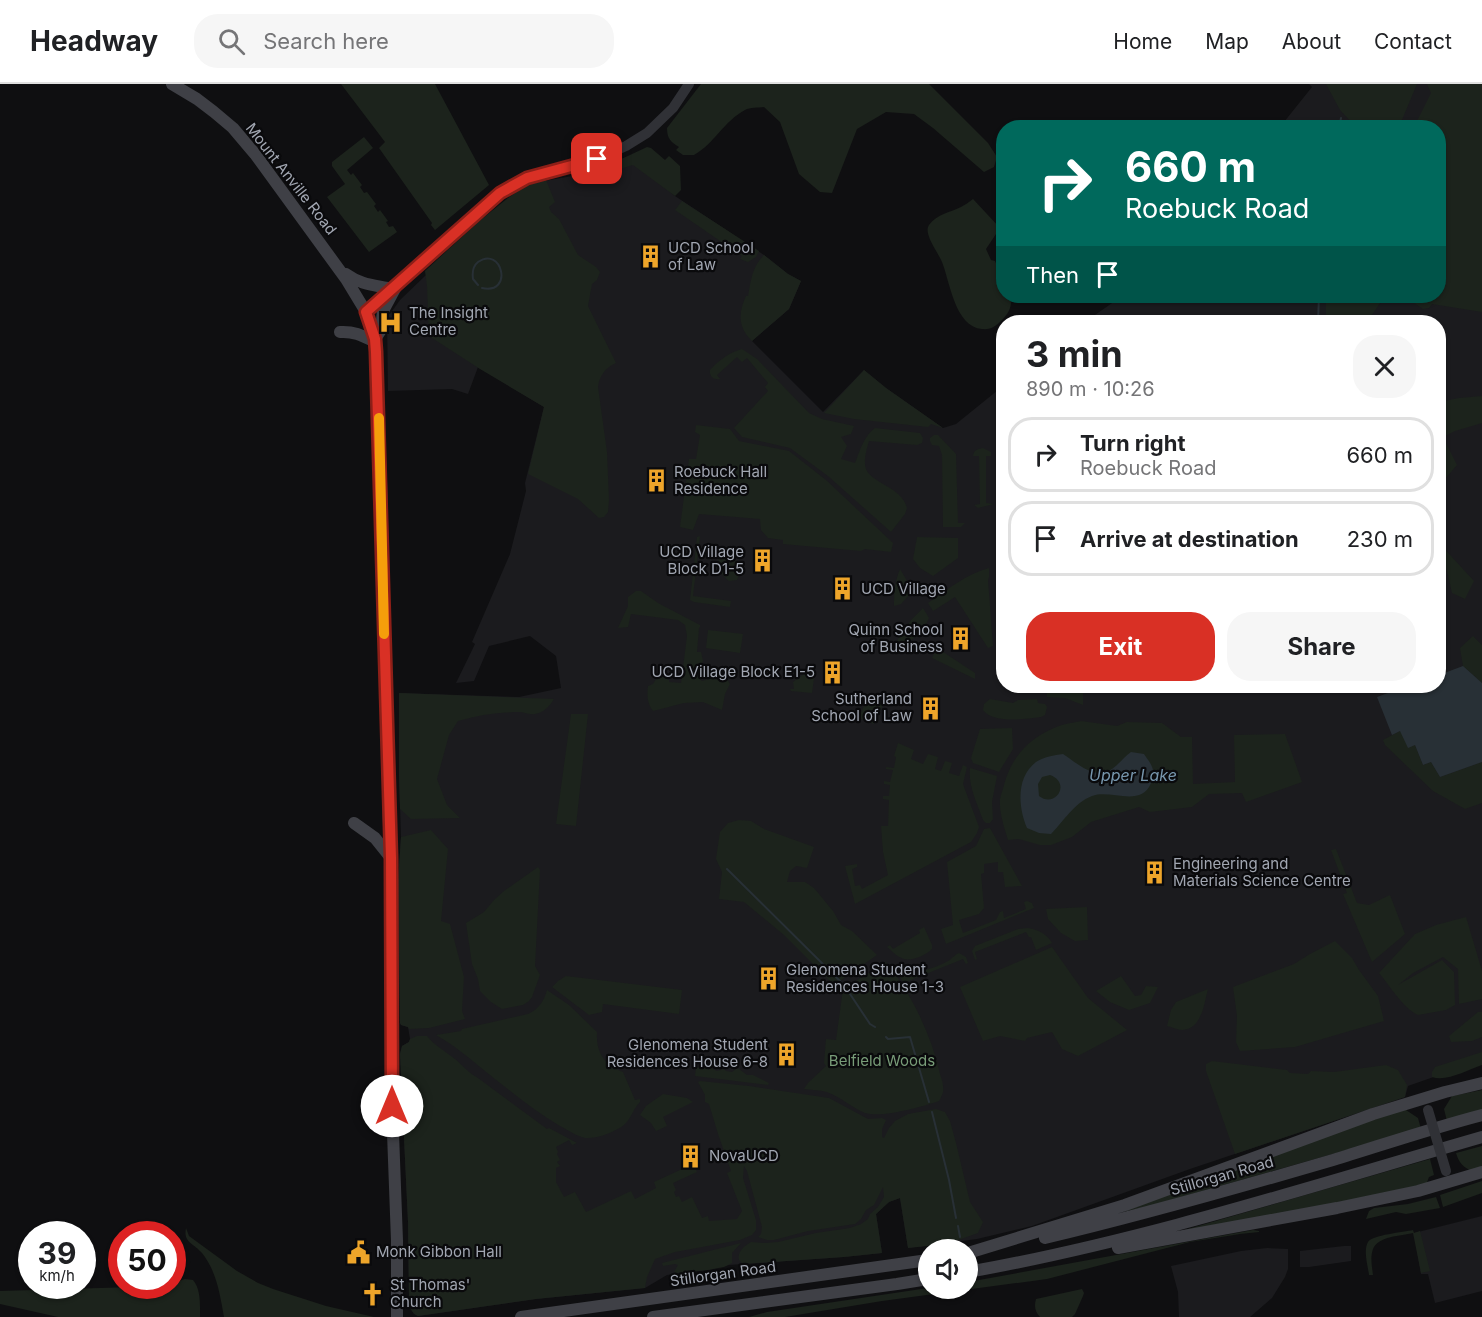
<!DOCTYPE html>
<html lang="en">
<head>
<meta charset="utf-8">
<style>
	body { margin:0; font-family:Inter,sans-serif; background:#f6f6f6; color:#202124; height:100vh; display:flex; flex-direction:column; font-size:22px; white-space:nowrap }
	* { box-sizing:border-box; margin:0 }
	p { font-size:20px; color:#757577 }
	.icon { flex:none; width:33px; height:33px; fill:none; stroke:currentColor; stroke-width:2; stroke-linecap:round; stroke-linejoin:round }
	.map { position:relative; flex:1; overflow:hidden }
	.details { position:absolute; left:996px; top:231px; width:450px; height:378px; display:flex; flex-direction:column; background:#fff; border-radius:24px; box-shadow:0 2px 4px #0004 }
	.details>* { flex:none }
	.guide { position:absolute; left:996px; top:36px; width:450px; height:183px; border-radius:24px; box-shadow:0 2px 4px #0004; background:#00695c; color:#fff; overflow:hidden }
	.tools { position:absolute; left:918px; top:1155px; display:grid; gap:12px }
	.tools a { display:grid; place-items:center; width:60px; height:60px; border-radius:50%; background:#fff; box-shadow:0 2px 4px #0004; font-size:30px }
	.speed { position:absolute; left:18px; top:1137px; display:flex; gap:12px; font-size:30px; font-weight:700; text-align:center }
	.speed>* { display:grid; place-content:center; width:78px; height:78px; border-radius:50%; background:#fff; box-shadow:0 2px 4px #0004; line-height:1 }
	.speed small { font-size:15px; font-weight:400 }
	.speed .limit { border:9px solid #d22; background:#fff; color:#111 }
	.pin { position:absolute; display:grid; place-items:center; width:51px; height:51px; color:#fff; margin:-26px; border-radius:12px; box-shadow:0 3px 9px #0006 }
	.me { position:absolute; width:66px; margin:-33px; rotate:0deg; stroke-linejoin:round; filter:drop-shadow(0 0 4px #0008) }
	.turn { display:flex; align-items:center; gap:21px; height:126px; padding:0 30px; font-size:27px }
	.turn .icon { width:78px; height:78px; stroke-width:2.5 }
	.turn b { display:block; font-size:42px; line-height:51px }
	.then { display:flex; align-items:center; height:57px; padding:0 30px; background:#0003; gap:12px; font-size:22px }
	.round { display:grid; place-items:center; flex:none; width:63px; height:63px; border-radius:24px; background:#f6f6f6 }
	.head { display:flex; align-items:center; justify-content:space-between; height:102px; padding:0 30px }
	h1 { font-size:36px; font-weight:700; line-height:45px }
	.primary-button { display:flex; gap:12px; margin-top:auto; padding:12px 30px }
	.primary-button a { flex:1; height:69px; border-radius:24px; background:#d93025; color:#fff; font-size:24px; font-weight:700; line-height:69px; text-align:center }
	.primary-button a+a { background:#f6f6f6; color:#202124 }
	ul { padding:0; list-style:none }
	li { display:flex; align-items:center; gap:18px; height:75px; margin:0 12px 9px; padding:0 18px; border:3px solid #e0e0e0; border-radius:24px }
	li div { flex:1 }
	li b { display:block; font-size:22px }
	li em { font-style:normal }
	header { display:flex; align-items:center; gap:36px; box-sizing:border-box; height:84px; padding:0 30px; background:#fff; border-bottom:2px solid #e0e0e0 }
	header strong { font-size:28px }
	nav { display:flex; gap:33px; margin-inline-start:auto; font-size:21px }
	.search { width:420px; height:54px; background:#f6f6f6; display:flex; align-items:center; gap:15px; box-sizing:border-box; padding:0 21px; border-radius:24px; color:#757577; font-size:22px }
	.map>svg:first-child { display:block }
	.built { fill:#1b1b1e }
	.green { fill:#1c231c }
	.water { fill:#283036; fill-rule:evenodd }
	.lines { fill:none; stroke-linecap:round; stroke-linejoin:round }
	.stream { stroke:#283036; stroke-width:2 }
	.tertiary { stroke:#303136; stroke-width:10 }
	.secondary { stroke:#3f4046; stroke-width:12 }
	.tertiary-bridge { stroke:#303136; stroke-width:10 }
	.route-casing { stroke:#8d1f18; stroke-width:15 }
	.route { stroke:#d93025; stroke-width:10 }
	.slow { stroke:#f59e0b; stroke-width:10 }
	.labels { text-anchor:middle; stroke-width:4.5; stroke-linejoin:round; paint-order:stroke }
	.street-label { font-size:15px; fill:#a1a6b1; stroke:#0a0a0c }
	.poi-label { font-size:15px; fill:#a1a6b1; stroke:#0a0a0c; text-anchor:start }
	.park-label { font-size:15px; fill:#789c78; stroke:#0a0a0c }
	.water-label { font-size:16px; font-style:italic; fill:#7796ad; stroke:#0a0a0c }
</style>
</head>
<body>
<header>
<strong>Headway</strong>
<div class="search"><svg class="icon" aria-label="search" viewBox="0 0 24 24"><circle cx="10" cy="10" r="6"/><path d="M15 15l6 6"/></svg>Search here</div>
<nav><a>Home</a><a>Map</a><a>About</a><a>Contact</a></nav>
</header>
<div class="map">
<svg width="1482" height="1233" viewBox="0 0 1482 1233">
	<rect width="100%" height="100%" fill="#0f0f11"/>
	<!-- built -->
	<path class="built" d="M 1309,0 L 1482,0 L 1482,976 L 1408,1002 L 1405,1013 L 1190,1085 L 1032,1142 L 977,1155 L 908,1164 L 900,1114 L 889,1118 L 876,1130 L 882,1169 L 844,1173 L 729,1181 L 708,1186 L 667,1191 L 645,1204 L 536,1215 L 418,1232 L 414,1230 L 410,1224 L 409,1216 L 408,1138 L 400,970 L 402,962 L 409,958 L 410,955 L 408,943 L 401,941 L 400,939 L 398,798 L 401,753 L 399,692 L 399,609 L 519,613 L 561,604 L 556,572 L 530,552 L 489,562 L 474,597 L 456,599 L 475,560 L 472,558 L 510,470 L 526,407 L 525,399 L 544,323 L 478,283 L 468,310 L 452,305 L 388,307 L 387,230 L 390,230 L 400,216 L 425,192 L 470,164 L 533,99 L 611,85 L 613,79 L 628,72 L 675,112 L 764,171 L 788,190 L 801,197 L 789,225 L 752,257 L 823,328 L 864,286 L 886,304 L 943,344 L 956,340 L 1003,302 L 1004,602 L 1438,602 L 1438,238 L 1085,238 L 1122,212 L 1438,212 L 1438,44 L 1280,43 L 1312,3 Z
		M 1482,1132 L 1482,1207 L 1435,1219 L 1428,1190 L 1421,1190 L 1414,1149 Z
		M 1344,1162 L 1351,1162 L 1351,1177 L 1309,1183 L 1300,1183 L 1300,1167 Z
		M 1267,1164 L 1288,1165 L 1288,1185 L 1285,1193 L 1272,1214 L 1250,1233 L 1179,1233 L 1178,1208 L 1171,1182 L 1241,1167 Z"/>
	<!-- green -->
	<path class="green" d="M 341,0 L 435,0 L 489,101 L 435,146 L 431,141 L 432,139 L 379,64 L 385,58 Z
		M 701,0 L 929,0 L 988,59 L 997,73 L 994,83 L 984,88 L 933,44 L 914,30 L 886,28 L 857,45 L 832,109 L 820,108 L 799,90 L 780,38 L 764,23 C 758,24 750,23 745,26 C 724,37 714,60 694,71 L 683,71 L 676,66 L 679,63 C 671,58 667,55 667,44 Z
		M 1326,0 L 1417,0 L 1399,43 L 1357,44 L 1340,26 Z
		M 1427,0 L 1482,0 L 1482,228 L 1432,220 L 1429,224 L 1423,225 L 1404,212 L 1438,212 L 1438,44 L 1414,43 L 1431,9 Z
		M 364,53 L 373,64 L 347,86 L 351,91 L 353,89 L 362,101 L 360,103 L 364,109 L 367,108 L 376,120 L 374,122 L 378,128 L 380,126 L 388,137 L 386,138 L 389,143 L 393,142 L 397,148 L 369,168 L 327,113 L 345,100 L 332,82 L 332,78 Z
		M 647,63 L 651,64 L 665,76 L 669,72 L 680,82 L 681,106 L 675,112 L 633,81 L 623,84 L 611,85 L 613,79 Z
		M 546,96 L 555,118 L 549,123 L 551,128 L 559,135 L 578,171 L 596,183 L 600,188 L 597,196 L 592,200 L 588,222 L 616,279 C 606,283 599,292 598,303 L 607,368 L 609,416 L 608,428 L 604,433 L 599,434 L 578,415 L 528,390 L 544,323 L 480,285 L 429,252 L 427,202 L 425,187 L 478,138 L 508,114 L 525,102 Z
		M 973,115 L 1000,144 L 986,165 L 991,176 L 995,177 L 1003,196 L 1004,212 L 1010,212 C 1013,221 1009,229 1002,236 C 996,242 991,246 982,245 C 955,243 950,198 942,178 C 938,168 923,150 929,141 C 937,130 951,128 961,123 C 965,121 969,118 973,115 Z
		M 682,117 L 759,167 L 756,173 L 748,178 L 740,175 L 742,172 L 675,126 Z
		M 764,171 L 788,190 L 801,197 L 789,225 L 752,257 C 738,244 738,229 746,212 L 748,212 C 751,196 752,183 764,171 Z
		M 1326,212 L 1385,212 L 1367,238 L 1364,236 L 1361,236 L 1360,238 L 1326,238 Z
		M 742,265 L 757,275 L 809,329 L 822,335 L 854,342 L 851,350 L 841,353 L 847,362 L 841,375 L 855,379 C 860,366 864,352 875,344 L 920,349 L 923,354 L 922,359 L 917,361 L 869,357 C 867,364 863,377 866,385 C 871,399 902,403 907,424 L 905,430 L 891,448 L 828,392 L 790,364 L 742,353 L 734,344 L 768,307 L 765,303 L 768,299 L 747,274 L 742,278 L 737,273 L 717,291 L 720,295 C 714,296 709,293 710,286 C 718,277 730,268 742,265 Z
		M 864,286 L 886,304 L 943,344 L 931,340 L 928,343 L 854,335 L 824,329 Z
		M 1482,312 L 1482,339 L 1455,347 L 1439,355 L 1439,318 L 1459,314 Z
		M 696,341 L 730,345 L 739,357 L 789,367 L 826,396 L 893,459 L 891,468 L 865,465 L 861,467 L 783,460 L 783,456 L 768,454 L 761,446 L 760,435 L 699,430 L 693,446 L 680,443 L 689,375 L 696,375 L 700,351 L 695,348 Z
		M 934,351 L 938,351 L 956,370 L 958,439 L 965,439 L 961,443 L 943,443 L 942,371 L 939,362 L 932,361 L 930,357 L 930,354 Z
		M 1446,359 L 1457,381 L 1439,402 L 1439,366 Z
		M 983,364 L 991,368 L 991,372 L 986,372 L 986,419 L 994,420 L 978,424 L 974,421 L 980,420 L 979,372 L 973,372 C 974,366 977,365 983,364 Z
		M 700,452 L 693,512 L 731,517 L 730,523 L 694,518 L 690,516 L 697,453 Z
		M 917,453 L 958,454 L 958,474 L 933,492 L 920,484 L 913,475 Z
		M 1439,459 L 1474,497 L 1465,515 L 1452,509 C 1449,497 1447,480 1439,470 Z
		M 727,470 C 738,474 742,486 737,496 L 729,497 C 721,491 717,484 719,473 L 722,471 Z
		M 989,484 L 989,493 L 988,496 L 993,562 L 988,564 L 955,513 L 933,527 L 928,519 C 947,506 966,490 989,484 Z
		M 900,485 L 913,507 L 901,520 L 894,522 C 894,508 895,497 900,485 Z
		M 636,507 L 641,507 L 658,519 L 700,541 L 700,543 L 699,544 L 697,568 L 701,568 L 703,577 L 695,590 L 702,597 L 714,594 L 714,592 L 723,588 L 730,600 L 725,610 L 722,626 L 703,618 L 684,619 L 653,627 C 647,620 647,610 648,602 L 653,600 L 658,592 L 669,593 L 669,598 L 681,599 L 687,552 L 685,541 L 678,536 L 631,530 L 628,543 L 618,544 L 628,522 L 628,513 Z
		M 923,524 L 929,534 L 921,550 L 911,556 L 906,563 L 896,558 L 911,536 Z
		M 708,546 L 743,550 L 740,569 L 706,564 Z
		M 1473,552 L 1482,561 L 1482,599 L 1463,582 L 1460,564 Z
		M 937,564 L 975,589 L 975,595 L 932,574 Z
		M 812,584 L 815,587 L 812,609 L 791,607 L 790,605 L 794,605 L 793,598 Z
		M 1065,602 L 1081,602 L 1083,604 L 1083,621 L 1065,614 L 1047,613 L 1047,604 L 1065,603 Z
		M 399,609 L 554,615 C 550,622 543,629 535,630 C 531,631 526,629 521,628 C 500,628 478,631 458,637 L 449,651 L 437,695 L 447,721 L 460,734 L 411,735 L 400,725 L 399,692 Z
		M 868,611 L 884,619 L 874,640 L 859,634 Z
		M 990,615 L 1013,619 L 1018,616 L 1037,615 L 1038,619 L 1045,620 L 1047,623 L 1045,631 L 1041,633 C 1026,635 993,640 983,626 L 984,620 Z
		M 571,630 L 588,630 L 576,742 L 556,740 Z
		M 1081,637 L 1117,642 L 1127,638 L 1162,639 L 1181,653 L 1192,653 L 1193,700 L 1235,698 L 1234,651 L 1285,650 L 1302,698 L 1246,718 L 1242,709 L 1209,710 L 1192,723 L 1150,728 L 1139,723 L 1091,738 L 1072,753 L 1051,761 L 1040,761 L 1019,755 L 1008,756 C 1004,743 999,728 1000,715 C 1001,710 1003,705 1004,701 C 1011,674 1028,655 1054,644 C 1062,640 1072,639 1081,637 Z
		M 1012,644 L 1013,665 L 999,688 L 973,679 L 971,674 L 980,645 Z
		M 1400,647 L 1415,661 L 1423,681 L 1431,678 L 1440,693 L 1482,678 L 1482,719 L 1465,725 L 1433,707 L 1385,661 L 1383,656 Z
		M 898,659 L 914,666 L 911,675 L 923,680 L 928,670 L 938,673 L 935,685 L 941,687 L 945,677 L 952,679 L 949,689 L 959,692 L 963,681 L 967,683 L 963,700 L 979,743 L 977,749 L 971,758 L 855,820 L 845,782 L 857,780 L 857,783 L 852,785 L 855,802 L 860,801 L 862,805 L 888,791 L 883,768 L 881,742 L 888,742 L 889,716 L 883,715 L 883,712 L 889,712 L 890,701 L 884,700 L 884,697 L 890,698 L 893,686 L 886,685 L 886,683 L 894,684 L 896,673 L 894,672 Z
		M 970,684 L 997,692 L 992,718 L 993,735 L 990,739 L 986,739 L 983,736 C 977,719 968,702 970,684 Z
		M 739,736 L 751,737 L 764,745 L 814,763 L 807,784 L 796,782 L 790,787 L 787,798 L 805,798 L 814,804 L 833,827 L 841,841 L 852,847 L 877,871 L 834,901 L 784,851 L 744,818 L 719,815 L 722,788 L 716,775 L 720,748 L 728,739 Z
		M 990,744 L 1022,802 L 1005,803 L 1003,788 L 998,788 L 998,778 L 984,780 L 984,789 L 981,790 L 984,824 L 979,830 L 959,836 L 963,849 L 996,836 L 1000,828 L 1003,827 L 1004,834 L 1026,825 L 1024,818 L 1027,817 L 1032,819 L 1034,824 L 946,860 L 941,845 L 953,841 L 947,778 L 976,762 L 984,745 Z
		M 431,746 L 448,765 L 441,837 L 450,840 L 464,893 L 462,927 L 465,935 L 429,944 L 409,945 L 408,943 L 401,941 L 400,939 L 398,798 L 401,753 Z
		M 1336,765 L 1357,819 L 1369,821 L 1390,811 L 1405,850 L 1372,878 L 1343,810 L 1347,809 L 1331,766 Z
		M 538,783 L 540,786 L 535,882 L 540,891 L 532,913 L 529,917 L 523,921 L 502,925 L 491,918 L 480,907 L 478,895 L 472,880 L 466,839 L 484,828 L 494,816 L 504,807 Z
		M 1087,823 L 1088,856 L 1075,857 L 1061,849 L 1048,835 L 1046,825 Z
		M 1466,833 L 1482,887 L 1482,915 L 1459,920 L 1458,885 L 1443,873 L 1413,889 L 1398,901 L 1442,876 L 1454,888 L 1455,921 L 1446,926 L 1418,931 C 1403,924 1390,902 1379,889 L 1415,850 L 1436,841 Z
		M 924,843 L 932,861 L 932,865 C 926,871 913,877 904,875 C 897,873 892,867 887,863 L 890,861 L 893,865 L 920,849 L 919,846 Z
		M 1028,844 C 1038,846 1046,849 1052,859 L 1036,866 L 1031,853 L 1029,853 L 1026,848 L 975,868 L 977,875 L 975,876 L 972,867 L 975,862 L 1018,845 Z
		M 1335,857 L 1352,874 L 1359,886 L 1378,912 L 1384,937 L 1295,963 L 1240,967 L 1236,958 L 1237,932 L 1233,903 L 1294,880 L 1310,870 Z
		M 1052,863 L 1088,914 L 1127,946 L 1078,972 L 1062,965 L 1052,948 L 1027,954 L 1025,957 L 1000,952 L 983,957 L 960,903 Z
		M 959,869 L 966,873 L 968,879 L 966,880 L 963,875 L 906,898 L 913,914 L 896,887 C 917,889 929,887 948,877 C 952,875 954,871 959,869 Z
		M 886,878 C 912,911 931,950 940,990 C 942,996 944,1002 943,1008 C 943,1009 940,1016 939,1017 C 921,1023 883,1034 865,1029 C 852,1024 841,1013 827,1008 C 820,1006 811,1006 804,1005 L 808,999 L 826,982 L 824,979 L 826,955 L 836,956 L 843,905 Z
		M 566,892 L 682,906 L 679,930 L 603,920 L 602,928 L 589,931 L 552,903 L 558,897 Z
		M 1121,892 L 1135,912 L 1141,911 L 1146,902 L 1158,903 L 1150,919 L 1129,926 L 1110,918 L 1096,907 Z
		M 1208,905 C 1204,920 1202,945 1182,946 C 1178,946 1172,943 1167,942 L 1171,926 L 1176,918 Z
		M 547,906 L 569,921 L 597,948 C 596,969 604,980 623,988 L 635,1016 L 640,1015 L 640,1018 C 633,1025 631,1035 624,1041 C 615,1048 597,1055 585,1054 C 576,1052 568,1046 560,1042 C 533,1026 509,1006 485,987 C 469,974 454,961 436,951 L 461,947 L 462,945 L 528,930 C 539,925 544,917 547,906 Z
		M 1478,928 L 1482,928 L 1482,953 L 1472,957 L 1451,958 L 1449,952 Z
		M 417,952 L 427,952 C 435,962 445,967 455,975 C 463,982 469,989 478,994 L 547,1045 L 549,1044 L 577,1059 L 572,1061 L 569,1056 L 556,1063 L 558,1068 L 557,1070 L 560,1076 L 557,1078 L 560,1082 L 556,1084 L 556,1098 L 564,1113 L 575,1108 L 586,1128 L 631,1107 L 635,1115 L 656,1104 L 654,1098 L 693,1080 L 697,1088 L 673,1099 L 676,1106 L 674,1108 L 676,1113 L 679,1112 L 682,1118 L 692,1113 L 702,1134 L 708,1132 L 709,1137 L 737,1135 L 742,1127 L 727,1089 L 731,1087 L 718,1050 L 709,1020 L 705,1018 L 705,1011 L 698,998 L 700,997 L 749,1002 L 829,1014 L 868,1035 L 882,1034 L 886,1036 L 882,1045 L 882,1053 L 884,1054 L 889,1044 L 895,1037 L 908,1030 L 936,1025 L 945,1028 L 950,1037 L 956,1059 L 970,1118 L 983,1138 L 978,1149 L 947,1160 L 908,1164 L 900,1114 L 889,1118 L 876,1130 L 882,1169 L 844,1173 L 743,1180 L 739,1176 C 737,1168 744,1162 751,1158 L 765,1159 L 778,1158 L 816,1149 L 850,1144 L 861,1140 L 868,1135 L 870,1130 L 878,1123 L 884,1113 L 883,1103 L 874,1121 L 866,1126 L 861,1135 L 855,1140 L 808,1147 L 774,1156 L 767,1156 L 758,1153 L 761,1150 L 762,1143 L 747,1087 L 744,1082 L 743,1094 L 756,1136 L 756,1146 L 752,1151 L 740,1156 L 675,1168 L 655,1175 L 647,1193 L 645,1204 L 536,1215 L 418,1232 C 411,1229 410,1223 409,1216 L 408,1138 L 400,970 L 402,962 L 409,958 L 410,955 Z
		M 1482,968 L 1482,981 C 1467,986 1447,998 1432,993 L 1432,988 L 1435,983 Z
		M 1212,977 L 1287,986 L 1290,989 L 1308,990 L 1311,987 L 1334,988 L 1386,981 L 1398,986 L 1407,1001 L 1405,1013 L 1235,1070 L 1206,987 L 1206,980 Z
		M 702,982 L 709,983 L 717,987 L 724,985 L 726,987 L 732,988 L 736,985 L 739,985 L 747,991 L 753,991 L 769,999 L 768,1001 L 695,992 L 696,984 Z
		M 1482,1006 L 1482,1027 L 1447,1037 L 1444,1025 L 1452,1012 Z
		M 663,1010 L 687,1014 L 693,1018 L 663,1033 L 667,1042 L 656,1047 L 651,1039 L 640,1031 L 646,1022 Z
		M 1403,1024 L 1418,1034 L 1421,1045 L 1146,1123 L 1107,1131 Z
		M 1482,1062 L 1482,1083 L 1472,1087 C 1463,1083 1459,1079 1456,1069 Z
		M 1430,1075 L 1434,1091 L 1429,1093 L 1426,1101 L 1153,1155 Z
		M 1482,1097 L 1482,1109 L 1443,1123 L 1440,1111 Z
		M 1436,1113 L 1440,1124 L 1406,1130 L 1396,1128 L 1366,1135 L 1369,1127 L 1374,1124 L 1408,1120 Z
		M 186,1144 L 189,1152 L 237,1187 L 258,1199 L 273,1205 L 326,1222 L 374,1233 L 224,1233 C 220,1211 217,1188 202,1169 C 194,1159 183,1159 186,1144 Z
		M 1253,1146 L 1259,1147 L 1259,1148 L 1240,1150 L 1190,1158 L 1047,1195 L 882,1217 L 785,1233 L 749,1233 L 767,1228 L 928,1204 L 968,1204 L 968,1198 Z
		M 1413,1146 L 1414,1149 L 1420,1147 L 1430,1187 L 1421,1189 L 1413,1149 C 1401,1152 1378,1152 1373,1165 C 1370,1173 1372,1183 1373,1191 L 1369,1191 C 1368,1182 1363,1167 1368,1158 C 1372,1151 1404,1148 1413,1146 Z
		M 741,1159 L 732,1169 L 732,1179 L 724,1183 L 708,1186 L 676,1189 L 674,1188 L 678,1181 L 675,1180 L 663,1182 L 662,1179 Z
		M 185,1195 L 193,1196 C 201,1205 200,1221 200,1233 L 58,1233 L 0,1220 L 0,1207 L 167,1202 C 174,1201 178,1197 185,1195 Z
		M 1082,1205 L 1084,1209 L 1083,1212 L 1075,1230 L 1072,1233 L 1040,1233 C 1035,1228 1034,1222 1036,1215 Z"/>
	<!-- water -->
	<path class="water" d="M 1463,582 L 1482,599 L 1482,678 L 1440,693 L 1431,678 L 1423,681 L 1415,661 L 1408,664 L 1400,647 L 1392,651 L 1377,613 L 1407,602 L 1438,602 L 1439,591 Z
		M 1131,668 L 1144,670 C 1151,680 1157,687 1151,699 C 1141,724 1111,705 1092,712 C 1074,719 1064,737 1051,750 L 1039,749 L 1027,744 C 1018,723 1016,693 1036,678 C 1044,673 1054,671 1063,670 C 1077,679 1095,697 1112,685 C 1119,680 1124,673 1131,668 ZM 1050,691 C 1072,699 1055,725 1039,712 L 1038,700 L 1042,693 Z"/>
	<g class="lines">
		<!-- stream -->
		<path class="stream" d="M 1339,44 L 1341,34
			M 478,201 L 473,195 C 472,188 473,182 478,178 C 502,161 514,211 482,204
			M 1318,238 L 1319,212
			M 727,785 L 844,901 L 870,940 L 875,943
			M 886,953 L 888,955 L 910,953 L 929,1018
			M 932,1028 L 949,1096 L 956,1134
			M 958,1142 L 960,1153"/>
		<!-- tertiary -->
		<path class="tertiary" d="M 366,228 L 500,109 L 527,94 L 597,75 L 626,62 L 647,49 L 673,24 L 689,0"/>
		<!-- secondary -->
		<path class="secondary" d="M 172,0 L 197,15 L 214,28 L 233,44 L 255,70 L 346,195 L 366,228 L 375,255 L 381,396 L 389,743 L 391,774 L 392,1022 L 397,1157 L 397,1233
			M 346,190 C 361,201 375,201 392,205
			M 340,248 C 354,247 363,252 375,258
			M 375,255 L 381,246 L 383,227 L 397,201
			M 354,739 L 375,754 L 391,774
			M 1045,1154 C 1142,1131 1237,1104 1333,1076 C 1382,1061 1432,1044 1482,1031
			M 1118,1164 L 1337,1124 L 1418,1107 L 1482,1088
			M 968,1169 L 1125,1121 L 1373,1030 L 1445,1008 L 1482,999
			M 968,1188 C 1142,1157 1312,1102 1482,1053
			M 521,1233 L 928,1176
			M 653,1233 L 897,1200 L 928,1195"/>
		<!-- tertiary-bridge -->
		<path class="tertiary-bridge" d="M 1428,1026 L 1446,1087"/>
	</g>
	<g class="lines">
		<defs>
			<path id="route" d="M 392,1022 L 391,774 L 376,268 L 375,255 L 366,228 L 500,109 L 527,94 L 597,75"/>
		</defs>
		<!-- route casing -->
		<use href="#route" class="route-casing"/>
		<!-- route -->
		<use href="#route" class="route"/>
		<!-- slow -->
		<path class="slow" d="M 379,334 L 384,550"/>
	</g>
	<!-- icons -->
	<defs>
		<symbol id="building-bare" viewBox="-9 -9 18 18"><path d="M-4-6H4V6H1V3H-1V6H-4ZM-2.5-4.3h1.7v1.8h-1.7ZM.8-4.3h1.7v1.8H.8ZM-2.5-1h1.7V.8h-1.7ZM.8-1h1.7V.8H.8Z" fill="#eea52a" stroke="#0a0a0c" stroke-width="2.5" paint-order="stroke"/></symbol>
		<symbol id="hospital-bare" viewBox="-9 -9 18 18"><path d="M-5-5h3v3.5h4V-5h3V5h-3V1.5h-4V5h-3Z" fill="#eea52a" stroke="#0a0a0c" stroke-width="2.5" paint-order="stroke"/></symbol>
		<symbol id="civic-bare" viewBox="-9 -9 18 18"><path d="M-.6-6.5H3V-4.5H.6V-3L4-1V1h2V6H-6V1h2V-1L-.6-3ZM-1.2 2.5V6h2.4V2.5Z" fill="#eea52a" stroke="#0a0a0c" stroke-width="2.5" paint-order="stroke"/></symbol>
		<symbol id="church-bare" viewBox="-9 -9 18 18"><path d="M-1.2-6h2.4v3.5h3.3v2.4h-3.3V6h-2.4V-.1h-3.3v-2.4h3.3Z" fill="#eea52a" stroke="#0a0a0c" stroke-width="2.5" paint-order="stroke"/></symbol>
	</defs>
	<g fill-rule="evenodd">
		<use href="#building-bare" x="634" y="156" width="33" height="33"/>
		<use href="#hospital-bare" x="374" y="222" width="33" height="33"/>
		<use href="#building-bare" x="640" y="380" width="33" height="33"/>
		<use href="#building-bare" x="746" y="460" width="33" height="33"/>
		<use href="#building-bare" x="826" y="488" width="33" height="33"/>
		<use href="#building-bare" x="944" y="538" width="33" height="33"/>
		<use href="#building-bare" x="816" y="572" width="33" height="33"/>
		<use href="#building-bare" x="914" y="608" width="33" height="33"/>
		<use href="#building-bare" x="1138" y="772" width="33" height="33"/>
		<use href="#building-bare" x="752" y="878" width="33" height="33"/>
		<use href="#building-bare" x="770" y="954" width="33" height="33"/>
		<use href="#building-bare" x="674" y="1056" width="33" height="33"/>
		<use href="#civic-bare" x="342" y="1152" width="33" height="33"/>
		<use href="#church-bare" x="356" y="1194" width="33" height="33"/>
	</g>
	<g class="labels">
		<!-- street labels -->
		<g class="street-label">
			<text transform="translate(291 95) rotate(52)" y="5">Mount Anville Road</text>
			<text transform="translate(1222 1092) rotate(-16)" y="5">Stillorgan Road</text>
			<text transform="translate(723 1190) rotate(-8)" y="5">Stillorgan Road</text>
		</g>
		<!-- poi labels -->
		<g class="poi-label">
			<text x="668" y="169">UCD School<tspan x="668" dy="17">of Law</tspan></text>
			<text x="409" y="234">The Insight<tspan x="409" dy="17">Centre</tspan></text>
			<text x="674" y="393">Roebuck Hall<tspan x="674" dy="17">Residence</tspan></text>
			<text x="744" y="473" text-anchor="end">UCD Village<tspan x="744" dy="17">Block D1-5</tspan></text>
			<text x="861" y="510">UCD Village</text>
			<text x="943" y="551" text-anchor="end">Quinn School<tspan x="943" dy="17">of Business</tspan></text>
			<text x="815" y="593" text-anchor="end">UCD Village Block E1-5</text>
			<text x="912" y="620" text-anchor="end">Sutherland<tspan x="912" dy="17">School of Law</tspan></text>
			<text x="1173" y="785">Engineering and<tspan x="1173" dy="17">Materials Science Centre</tspan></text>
			<text x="786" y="891">Glenomena Student<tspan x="786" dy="17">Residences House 1-3</tspan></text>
			<text x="768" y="966" text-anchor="end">Glenomena Student<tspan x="768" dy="17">Residences House 6-8</tspan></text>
			<text x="709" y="1077">NovaUCD</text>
			<text x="376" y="1173">Monk Gibbon Hall</text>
			<text x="390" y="1206">St Thomas'<tspan x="390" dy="17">Church</tspan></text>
		</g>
		<!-- park labels -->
		<g class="park-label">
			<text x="882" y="982">Belfield Woods</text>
		</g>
		<!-- water labels -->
		<g class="water-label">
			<text x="1133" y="697">Upper Lake</text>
		</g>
	</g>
</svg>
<div class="tools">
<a><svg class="icon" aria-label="sound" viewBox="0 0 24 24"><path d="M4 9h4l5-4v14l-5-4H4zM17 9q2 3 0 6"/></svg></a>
</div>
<div class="speed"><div>39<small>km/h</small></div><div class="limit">50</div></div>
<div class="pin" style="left:597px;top:75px;background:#d93025"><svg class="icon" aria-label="arrive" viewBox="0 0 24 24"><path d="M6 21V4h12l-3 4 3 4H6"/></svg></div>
<svg class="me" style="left:392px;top:1022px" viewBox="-20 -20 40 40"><circle r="19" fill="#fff"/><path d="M0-13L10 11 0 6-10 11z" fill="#d93025"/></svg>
<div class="guide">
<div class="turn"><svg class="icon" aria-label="right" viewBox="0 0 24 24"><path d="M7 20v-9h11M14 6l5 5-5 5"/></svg><div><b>660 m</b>Roebuck Road</div></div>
<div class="then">Then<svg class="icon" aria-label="arrive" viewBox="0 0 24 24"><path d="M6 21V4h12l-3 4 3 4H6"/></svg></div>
</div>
<section class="details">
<div class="head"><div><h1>3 min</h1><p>890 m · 10:26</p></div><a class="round"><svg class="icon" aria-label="close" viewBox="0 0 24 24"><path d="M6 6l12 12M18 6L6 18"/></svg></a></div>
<ul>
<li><svg class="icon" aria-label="right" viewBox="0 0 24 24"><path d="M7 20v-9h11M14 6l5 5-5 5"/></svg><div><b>Turn right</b><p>Roebuck Road</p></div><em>660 m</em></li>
<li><svg class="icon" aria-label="arrive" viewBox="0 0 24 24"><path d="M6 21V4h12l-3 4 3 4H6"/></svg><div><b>Arrive at destination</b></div><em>230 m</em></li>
</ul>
<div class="primary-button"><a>Exit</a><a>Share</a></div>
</section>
</div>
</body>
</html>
